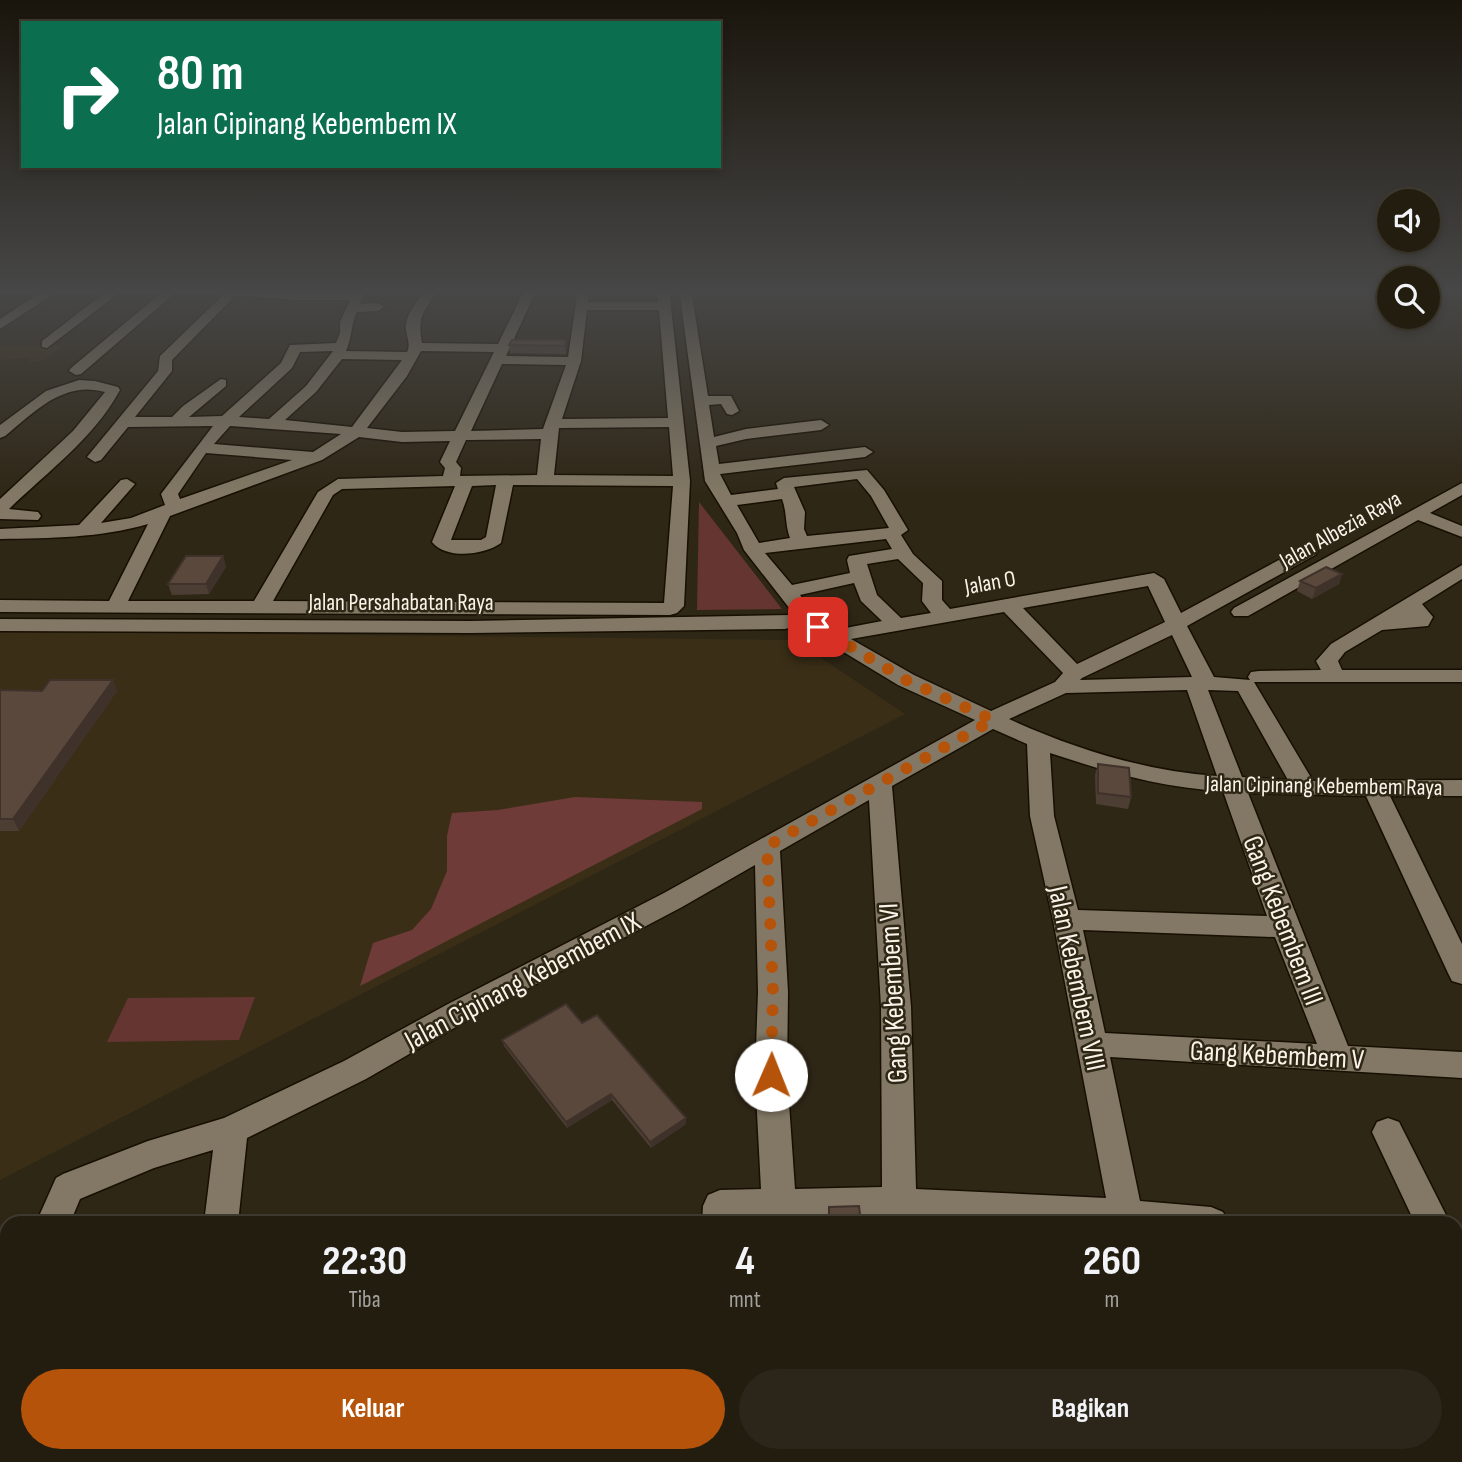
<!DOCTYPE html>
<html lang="id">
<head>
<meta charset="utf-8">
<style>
	body { margin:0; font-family:"Sofia Sans Condensed",sans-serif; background:#2b2619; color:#f1f3f6; height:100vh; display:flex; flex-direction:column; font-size:26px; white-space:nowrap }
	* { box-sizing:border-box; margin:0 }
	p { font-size:23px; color:#a3a29f }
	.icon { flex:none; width:38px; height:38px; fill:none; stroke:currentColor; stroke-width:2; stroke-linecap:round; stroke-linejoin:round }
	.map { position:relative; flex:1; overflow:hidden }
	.side { position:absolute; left:0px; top:1216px; width:1463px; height:247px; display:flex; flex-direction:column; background:#231d10; border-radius:21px 21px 0 0; box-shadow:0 4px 10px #0003,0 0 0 2px #403b30 }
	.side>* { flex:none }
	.banner { position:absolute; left:21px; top:21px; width:700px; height:147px; border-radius:0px; box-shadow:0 4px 10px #0003,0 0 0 2px #403b30; background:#0b6e4f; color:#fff; overflow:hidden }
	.buttons { position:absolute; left:1377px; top:189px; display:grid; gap:14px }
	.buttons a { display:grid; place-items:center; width:63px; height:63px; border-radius:50%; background:#231d10; box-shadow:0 4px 10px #0003,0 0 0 2px #403b30; font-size:35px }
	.pin { position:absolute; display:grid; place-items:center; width:60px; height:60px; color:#fff; margin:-30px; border-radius:14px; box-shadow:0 4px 10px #0006 }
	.me { position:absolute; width:77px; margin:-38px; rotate:1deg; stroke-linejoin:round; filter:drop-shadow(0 0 5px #0008) }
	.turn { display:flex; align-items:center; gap:24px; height:147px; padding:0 21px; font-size:32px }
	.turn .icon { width:91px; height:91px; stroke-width:2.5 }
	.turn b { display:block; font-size:49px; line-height:60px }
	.eta { display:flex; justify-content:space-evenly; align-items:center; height:119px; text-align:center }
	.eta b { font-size:42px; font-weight:700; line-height:49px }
	.action { display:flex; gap:14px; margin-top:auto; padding:14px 21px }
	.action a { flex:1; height:80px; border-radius:42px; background:#b45309; color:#fff; font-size:28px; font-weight:700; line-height:80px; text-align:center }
	.action a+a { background:#2b2619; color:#f1f3f6 }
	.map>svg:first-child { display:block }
	.built { fill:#3a2e17 }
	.green { fill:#653532 }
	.forest { fill:#6f3b38 }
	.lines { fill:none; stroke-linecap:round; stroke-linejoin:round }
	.minor-casing { stroke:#170f02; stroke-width:3 }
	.minor { fill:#827865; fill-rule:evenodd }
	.wall { fill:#4d3e34 }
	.shaded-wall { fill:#3f322b }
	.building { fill:#5a483d; stroke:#3f322b; stroke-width:2 }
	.route { stroke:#b45309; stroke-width:12; stroke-dasharray:0 21.6 }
	.labels { text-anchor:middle; stroke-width:5; stroke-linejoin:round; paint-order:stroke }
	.street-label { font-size:23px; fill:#f9f3e8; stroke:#2f2716 }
	.near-street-label { font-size:28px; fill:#f9f3e8; stroke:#2f2716 }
</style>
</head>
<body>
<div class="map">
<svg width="1462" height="1462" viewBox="0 0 1462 1462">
	<rect width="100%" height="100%" fill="#2f2716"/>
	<!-- built -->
	<path class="built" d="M 0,346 L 62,346 L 43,361 L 27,362 L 30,358 L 0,360 Z
		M 0,631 L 794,640 L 905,714 L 0,1180 Z"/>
	<!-- green -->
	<path class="green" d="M 699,502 L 782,609 L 697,610 Z
		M 255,997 L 239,1040 L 107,1042 L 128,998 Z"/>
	<!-- forest -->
	<path class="forest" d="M 575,797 L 702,802 L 702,809 L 360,986 L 373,943 L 412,930 L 431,909 L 447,871 L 447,836 L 452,813 L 498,810 Z"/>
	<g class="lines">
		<defs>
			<path id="minor" d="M 0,289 L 265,289 L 353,292 L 355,289 L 367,289 L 360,304 L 378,303 L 384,307 L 378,311 L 357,312 C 351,324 352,338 346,351 L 407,352 C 412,342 404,334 406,324 C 408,311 419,299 427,289 L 440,289 C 424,310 417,316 422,343 L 498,344 L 525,289 L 537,289 L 506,356 L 568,357 L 578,289 L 590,289 L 588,302 L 658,302 L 657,289 L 669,289 L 690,481 L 684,606 L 677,613 L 670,615 L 0,612 L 0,600 L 109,601 L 148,524 C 101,538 50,538 0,539 L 0,529 L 79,525 L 121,480 L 127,479 L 135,484 L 101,523 L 131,518 L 165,505 L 161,494 L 213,426 L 128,427 L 101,460 L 95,462 L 87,457 L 158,371 L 160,356 L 223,295 L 174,294 L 81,374 L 76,375 L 69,371 L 71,368 L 160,294 L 118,294 L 47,348 L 42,347 L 42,341 L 103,294 L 54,294 L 0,329 L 0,319 L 38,294 L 0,294 ZM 236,295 L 296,300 L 350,300 L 340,322 L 340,333 L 336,343 L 290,345 L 281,363 L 222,416 L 189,417 L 226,386 L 226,380 L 221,379 L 183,406 L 172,417 L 135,417 L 172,371 L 172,360 ZM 587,310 L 659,310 L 668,418 L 562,419 L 581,361 ZM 333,351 L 306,386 L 269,419 L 239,417 L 292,368 L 300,352 ZM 421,351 L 494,352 L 455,431 L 402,432 L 367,428 L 407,376 ZM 342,359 L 402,360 L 352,427 L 285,420 L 316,392 ZM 502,364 L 566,365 L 543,429 L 471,431 ZM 230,426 L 341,434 L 313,452 L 214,444 ZM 669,427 L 673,476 L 554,475 L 559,428 ZM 359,437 L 402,442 L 450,441 L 440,462 L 445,468 L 443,476 L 338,479 L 318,492 L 254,601 L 128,601 L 170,516 L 322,460 ZM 541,439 L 537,475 L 460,476 L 461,468 L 456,462 L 466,440 ZM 206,453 L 292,460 L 180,499 L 178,494 ZM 496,485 L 486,537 L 481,540 L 451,540 L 472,486 ZM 513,485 L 673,486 L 664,603 L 273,601 L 333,495 L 342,489 L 455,486 L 432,542 C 447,560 484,555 501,543 Z
				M 679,289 L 691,289 L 708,396 L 731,396 L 739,411 L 732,415 L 727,414 L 721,404 L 709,405 L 714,437 L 746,429 L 821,420 L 829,425 L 821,430 L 746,439 L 716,446 L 719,464 L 865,447 L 873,452 L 865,457 L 720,474 L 731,495 L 778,489 L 776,483 L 784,478 L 867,470 L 884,490 L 908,530 L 901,535 L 913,554 L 942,581 L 942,600 L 950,609 L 1154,573 L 1164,579 L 1181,613 L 1303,547 L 1315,547 L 1318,551 L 1315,555 L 1187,626 L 1214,677 L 1250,680 L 1248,677 L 1251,672 L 1259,671 L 1321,670 L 1316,661 L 1331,644 L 1462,565 L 1462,579 L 1422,604 L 1433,617 L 1428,626 L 1382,630 L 1345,652 L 1338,661 L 1342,670 L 1462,670 L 1462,682 L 1254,682 L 1313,781 L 1462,780 L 1462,796 L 1390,796 L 1462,944 L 1462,984 L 1452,981 L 1448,973 L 1366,796 L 1248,793 L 1348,1046 L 1462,1052 L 1462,1078 L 1110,1057 L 1140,1201 L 1211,1207 L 1223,1212 L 1228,1223 L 982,1223 L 872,1217 L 702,1223 L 703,1206 L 708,1195 L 720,1190 L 761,1189 L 755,1075 L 758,992 L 755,865 L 682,907 L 468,1020 L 366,1079 L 247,1138 L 238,1223 L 204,1223 L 213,1150 L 154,1168 L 87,1196 L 80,1199 L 70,1223 L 36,1223 L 56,1178 L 63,1174 L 148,1141 L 224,1118 L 344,1061 L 448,1004 L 664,893 L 975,720 L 898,685 L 799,625 L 785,629 L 470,633 L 0,631 L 0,619 L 470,621 L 791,615 L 790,609 L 744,550 L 737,533 L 705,481 ZM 857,479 L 871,496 L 889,528 L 807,536 L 804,529 L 805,512 L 794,487 ZM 782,499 C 787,512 785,525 790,538 L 759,543 L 737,505 ZM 886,539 L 892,549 L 849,556 L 847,560 L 850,573 L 792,585 L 765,553 ZM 898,559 L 923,583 L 922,601 L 931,613 L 901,618 L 877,595 L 867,564 ZM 854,583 L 861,601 L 882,621 L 835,630 L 811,615 L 810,608 L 800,595 ZM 1148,586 L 1165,622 L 1077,664 L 1023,608 ZM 1004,612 L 1063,673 L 1055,682 L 991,711 L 914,675 L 851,639 ZM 1172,635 L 1192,677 L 1080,680 L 1082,678 ZM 1187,690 L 1217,776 C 1145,771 1075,749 1009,719 L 1066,693 ZM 1208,690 L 1238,691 L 1288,780 L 1242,777 ZM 993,729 L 1027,744 L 1030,816 L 1053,920 L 1106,1198 L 916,1189 L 911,1007 L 892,786 ZM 1050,753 C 1107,772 1163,788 1223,791 L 1267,916 L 1078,910 L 1054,816 ZM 869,800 L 881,1007 L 882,1187 L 795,1189 L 787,1075 L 788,992 L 780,851 ZM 1083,930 L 1275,937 L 1317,1044 L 1105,1033 Z
				M 79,380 L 95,381 L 118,387 L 120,390 C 94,438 47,472 9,509 L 38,512 L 41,516 L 38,520 L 0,519 L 0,499 L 73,431 L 105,392 C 64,380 34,412 5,436 L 0,438 L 0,425 L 46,391 Z
				M 1462,483 L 1462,495 L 1430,513 L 1462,526 L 1462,537 L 1418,520 L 1248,616 L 1234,616 L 1231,612 L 1234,608 Z
				M 1388,1118 L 1399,1122 L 1450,1223 L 1415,1223 L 1372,1132 L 1377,1122 Z
				M 7,1233 L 7,1267 L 0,1269 L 0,1235 Z
				M 1456,1233 L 1462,1234 L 1462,1268 L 1456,1267 Z
				M 1456,1413 L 1462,1416 L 1462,1462 L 1450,1462 L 1446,1456 L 1456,1456 Z
				M 208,1456 L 306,1456 L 304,1462 L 206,1462 Z
				M 687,1456 L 727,1456 L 726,1462 L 686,1462 Z
				M 867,1456 L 907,1456 L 907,1462 L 867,1462 Z
				M 1040,1456 L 1080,1456 L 1081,1462 L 1041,1462 Z
				M 1205,1456 L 1245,1456 L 1246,1462 L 1206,1462 Z"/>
		</defs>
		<!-- minor casing -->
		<use href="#minor" class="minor-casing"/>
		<!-- minor -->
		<use href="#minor" class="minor"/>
	</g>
	<!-- wall -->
	<path class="wall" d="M 565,340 L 566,354 L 510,353 L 509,345 Z
		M 223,556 L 226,567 L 209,594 L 172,595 L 168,584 Z
		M 1342,574 L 1339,584 L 1312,599 L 1297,591 L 1300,581 Z
		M 113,680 L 117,691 L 19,831 L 0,831 L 0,690 L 42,691 Z
		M 1098,764 L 1131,797 L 1128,809 L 1096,804 L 1095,775 Z
		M 582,1023 L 686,1118 L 686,1124 L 651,1148 L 612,1100 L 567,1128 L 504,1046 L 502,1040 Z"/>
	<!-- shaded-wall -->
	<path class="shaded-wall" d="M 223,556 L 226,567 L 209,594 L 206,584 Z
		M 1342,574 L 1339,584 L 1312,599 L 1316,588 Z
		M 113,680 L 117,691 L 19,831 L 13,819 Z
		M 611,1094 L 612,1100 L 567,1128 L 566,1122 Z
		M 686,1118 L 686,1124 L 651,1148 L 650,1142 Z"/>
	<!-- building -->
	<path class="building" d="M 512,340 L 565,340 L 565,346 L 509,345 Z
		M 186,556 L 223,556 L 206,584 L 168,584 Z
		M 1326,567 L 1342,574 L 1316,588 L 1300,581 Z
		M 50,680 L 113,680 L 13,819 L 0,819 L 0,690 L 42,691 Z
		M 1098,764 L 1129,768 L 1131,797 L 1098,793 Z
		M 566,1004 L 582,1023 L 597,1015 L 686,1118 L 650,1142 L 611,1094 L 566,1122 L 502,1040 Z
		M 859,1206 L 861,1223 L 829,1223 L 829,1207 Z
		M 838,1456 L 879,1456 L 879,1462 L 839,1462 Z"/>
	<!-- sky -->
	<linearGradient id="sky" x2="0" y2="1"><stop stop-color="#1a150c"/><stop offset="0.59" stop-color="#474747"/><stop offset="1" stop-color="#474747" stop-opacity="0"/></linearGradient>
	<rect width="1462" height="494" fill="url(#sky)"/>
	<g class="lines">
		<!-- route -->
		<path class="route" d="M 771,1075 L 773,992 L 767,846 L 993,720 L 906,680 L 818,627"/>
	</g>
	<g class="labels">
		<!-- street labels -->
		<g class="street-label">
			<text transform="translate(1340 529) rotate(-29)" y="8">Jalan Albezia Raya</text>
			<text transform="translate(990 582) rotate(-10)" y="8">Jalan O</text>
			<text x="401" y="610">Jalan Persahabatan Raya</text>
			<text transform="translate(1324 785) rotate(1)" y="8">Jalan Cipinang Kebembem Raya</text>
		</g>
		<!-- near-street labels -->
		<g class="near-street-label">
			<text transform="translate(1284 920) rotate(69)" y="10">Gang Kebembem III</text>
			<text transform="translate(1078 978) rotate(78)" y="10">Jalan Kebembem VIII</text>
			<text transform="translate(522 980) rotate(-28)" y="10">Jalan Cipinang Kebembem IX</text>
			<text transform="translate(892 993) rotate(-93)" y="10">Gang Kebembem VI</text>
			<text transform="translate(1277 1054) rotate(3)" y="10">Gang Kebembem V</text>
		</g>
	</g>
</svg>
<div class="buttons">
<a><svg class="icon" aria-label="sound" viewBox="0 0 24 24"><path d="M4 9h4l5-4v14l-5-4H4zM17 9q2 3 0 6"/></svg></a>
<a><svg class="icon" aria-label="search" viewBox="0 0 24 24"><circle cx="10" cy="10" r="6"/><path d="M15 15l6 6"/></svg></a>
</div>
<div class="pin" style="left:818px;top:627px;background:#d93025"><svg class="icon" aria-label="arrive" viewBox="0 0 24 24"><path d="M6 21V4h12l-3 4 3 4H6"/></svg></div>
<svg class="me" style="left:771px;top:1075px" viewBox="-20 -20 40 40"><circle r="19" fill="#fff"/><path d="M0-13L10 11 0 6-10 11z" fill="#b45309"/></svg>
<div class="banner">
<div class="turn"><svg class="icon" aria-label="right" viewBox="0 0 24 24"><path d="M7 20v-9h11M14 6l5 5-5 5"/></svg><div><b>80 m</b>Jalan Cipinang Kebembem IX</div></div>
</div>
<section class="side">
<div class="eta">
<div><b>22:30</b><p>Tiba</p></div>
<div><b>4</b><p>mnt</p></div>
<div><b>260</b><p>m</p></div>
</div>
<div class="action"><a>Keluar</a><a>Bagikan</a></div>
</section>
</div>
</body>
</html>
